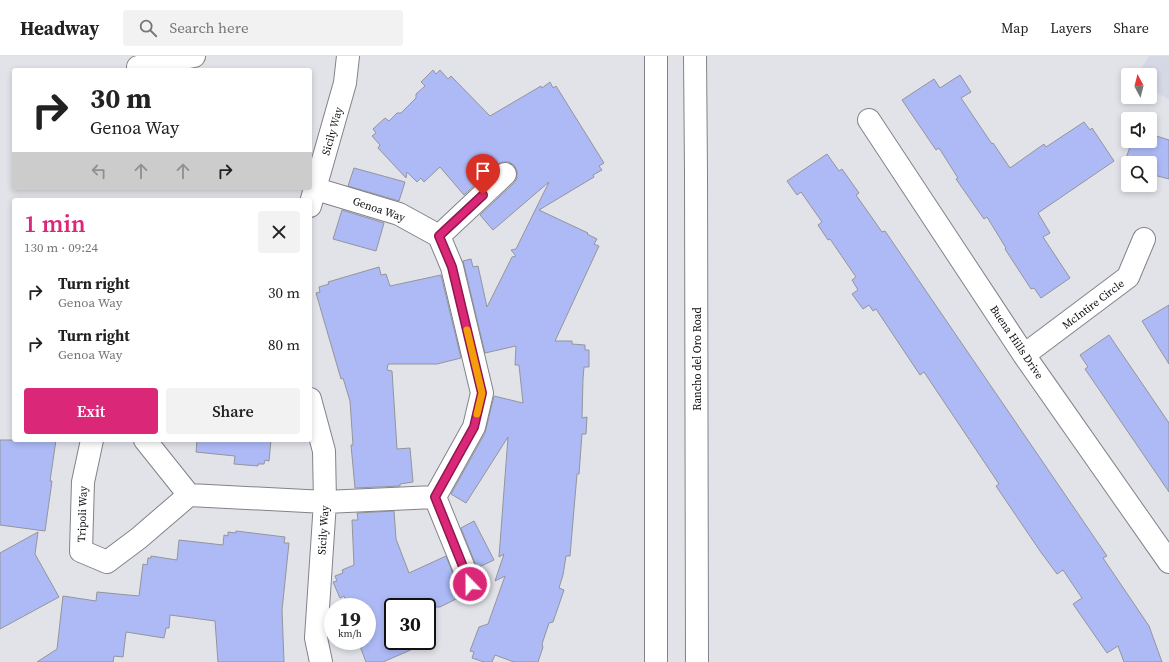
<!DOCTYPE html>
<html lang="en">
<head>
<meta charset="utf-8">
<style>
	body { margin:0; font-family:"Source Serif 4",serif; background:#f2f2f2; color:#222; height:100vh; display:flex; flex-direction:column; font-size:15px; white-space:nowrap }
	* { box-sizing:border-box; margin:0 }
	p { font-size:13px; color:#767676 }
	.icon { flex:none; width:22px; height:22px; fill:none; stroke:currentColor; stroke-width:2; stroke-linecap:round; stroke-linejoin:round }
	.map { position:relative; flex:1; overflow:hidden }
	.sheet { position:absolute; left:12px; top:142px; width:300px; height:244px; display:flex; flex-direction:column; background:#fff; border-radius:4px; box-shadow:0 2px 6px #0003 }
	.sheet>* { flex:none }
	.banner { position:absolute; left:12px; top:12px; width:300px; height:122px; border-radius:4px; box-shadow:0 2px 6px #0003; background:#fff; color:#222; overflow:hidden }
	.needle { width:26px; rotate:353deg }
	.tools { position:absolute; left:1121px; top:12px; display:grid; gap:8px }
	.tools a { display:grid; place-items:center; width:36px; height:36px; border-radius:4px; background:#fff; box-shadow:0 2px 6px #0003; font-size:20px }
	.speed { position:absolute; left:324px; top:542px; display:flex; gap:8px; font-size:20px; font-weight:700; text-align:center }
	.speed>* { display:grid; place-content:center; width:52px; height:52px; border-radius:50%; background:#fff; box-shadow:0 2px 6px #0003; line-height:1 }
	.speed small { font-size:10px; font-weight:400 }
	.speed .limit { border:2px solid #111; border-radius:6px; background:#fff; color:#111 }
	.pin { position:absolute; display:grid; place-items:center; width:34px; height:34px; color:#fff; margin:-41px -17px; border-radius:50% 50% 50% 0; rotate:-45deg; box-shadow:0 0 4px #0007 }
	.pin .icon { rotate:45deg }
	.me { position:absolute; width:44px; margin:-22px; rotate:338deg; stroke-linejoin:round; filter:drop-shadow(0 0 3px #0008) }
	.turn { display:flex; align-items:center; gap:14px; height:84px; padding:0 12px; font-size:18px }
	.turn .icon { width:52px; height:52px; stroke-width:2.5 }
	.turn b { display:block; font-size:28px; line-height:34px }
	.lanes { display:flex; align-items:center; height:38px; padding:0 12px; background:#0003; justify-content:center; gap:20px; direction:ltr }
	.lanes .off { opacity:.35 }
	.round { display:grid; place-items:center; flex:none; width:42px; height:42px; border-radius:4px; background:#f2f2f2 }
	.head { display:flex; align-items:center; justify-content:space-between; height:68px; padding:0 12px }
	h1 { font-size:24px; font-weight:600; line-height:30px; color:#db2777 }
	.button { display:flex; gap:8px; margin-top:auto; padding:8px 12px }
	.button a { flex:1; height:46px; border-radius:4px; background:#db2777; color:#fff; font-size:16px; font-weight:600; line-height:46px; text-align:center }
	.button a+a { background:#f2f2f2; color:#222 }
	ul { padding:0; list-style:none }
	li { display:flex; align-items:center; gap:12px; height:52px; padding:0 12px }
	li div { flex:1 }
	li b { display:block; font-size:15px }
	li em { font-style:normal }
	header { display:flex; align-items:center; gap:24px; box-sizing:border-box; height:56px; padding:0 20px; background:#fff; border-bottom:1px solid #e0e0e0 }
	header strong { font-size:19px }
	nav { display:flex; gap:22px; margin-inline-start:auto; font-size:14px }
	.search { width:280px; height:36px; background:#f2f2f2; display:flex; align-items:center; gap:10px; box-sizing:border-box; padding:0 14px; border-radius:4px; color:#767676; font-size:15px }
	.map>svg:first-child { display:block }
	.built { fill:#d5d8e5 }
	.building { fill:#adbaf6; stroke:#94959b }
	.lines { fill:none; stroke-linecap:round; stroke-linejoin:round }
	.street-casing { stroke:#828389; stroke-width:24 }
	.secondary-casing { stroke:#828389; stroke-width:24 }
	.street { stroke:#fff; stroke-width:22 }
	.secondary { stroke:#fff; stroke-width:22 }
	.route-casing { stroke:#8e194d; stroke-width:10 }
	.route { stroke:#db2777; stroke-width:7 }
	.slow { stroke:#f59e0b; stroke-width:7 }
	.labels { text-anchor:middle; stroke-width:3; stroke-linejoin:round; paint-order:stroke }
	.street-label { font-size:11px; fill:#0c0d0f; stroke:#fff }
</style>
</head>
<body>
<header>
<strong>Headway</strong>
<div class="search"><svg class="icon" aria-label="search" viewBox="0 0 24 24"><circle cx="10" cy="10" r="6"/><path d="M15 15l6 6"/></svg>Search here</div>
<nav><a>Map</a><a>Layers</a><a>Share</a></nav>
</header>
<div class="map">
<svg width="1169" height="606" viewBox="0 0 1169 606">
	<rect width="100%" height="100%" fill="#e1e3e9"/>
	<!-- built -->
	<path class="built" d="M 1149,0 L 1169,0 L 1169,43 L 1150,34 L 1150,19 L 1137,19 Z"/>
	<!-- building -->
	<path class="building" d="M 433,14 L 436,18 L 440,14 L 448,23 L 451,20 L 490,60 L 541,30 L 542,32 L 550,26 L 553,32 L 556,30 L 604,107 L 599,110 L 602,114 L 593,119 L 594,121 L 539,154 L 588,177 L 587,178 L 597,183 L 594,188 L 599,190 L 555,285 L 572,285 L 572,288 L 585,289 L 585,294 L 589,294 L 589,311 L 584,311 L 583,323 L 582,362 L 587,361 L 586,378 L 582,378 L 579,418 L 577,418 L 570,500 L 566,500 L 563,519 L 559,532 L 564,534 L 553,566 L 549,567 L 542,588 L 543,591 L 538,606 L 514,606 L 495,599 L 492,606 L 484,606 L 472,602 L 474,596 L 470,595 L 479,571 L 488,568 L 505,520 L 495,525 L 504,498 L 499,501 L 508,381 L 466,447 L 451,438 L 485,377 L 494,340 L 523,347 L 519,309 L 515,309 L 516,290 L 485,297 L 463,205 L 471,203 L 473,211 L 478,210 L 487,251 L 512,201 L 516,200 L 511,194 L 516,193 L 549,126 L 493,174 L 480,159 L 514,127 L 517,122 L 517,115 L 514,109 L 509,106 L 503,106 L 496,109 L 464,139 L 440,111 L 424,126 L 421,122 L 417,126 L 407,116 L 406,122 L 378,92 L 380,89 L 372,80 L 376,77 L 373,73 L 385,62 L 389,65 L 397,57 L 401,57 L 416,42 L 416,38 L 425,30 L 421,26 Z
		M 960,19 L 971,36 L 961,42 L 992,88 L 993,87 L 1010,112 L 1044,88 L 1046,91 L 1084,66 L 1090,74 L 1092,72 L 1114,105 L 1038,157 L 1050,177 L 1043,181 L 1070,222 L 1041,242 L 1034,232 L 1031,233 L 1005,193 L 1006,192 L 987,161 L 984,163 L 956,123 L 958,122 L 939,92 L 936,94 L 902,44 L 934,23 L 940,32 Z
		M 1150,78 L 1169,84 L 1169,123 L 1150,118 L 1150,107 L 1128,107 L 1128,109 L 1124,108 L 1132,85 L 1150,85 Z
		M 827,98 L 839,115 L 842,113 L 859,137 L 856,139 L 882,176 L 885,175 L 1107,500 L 1103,502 L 1149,570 L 1162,606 L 1124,606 L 1118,590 L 1107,597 L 1073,548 L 1082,542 L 1063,514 L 1057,518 L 1040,495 L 996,430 L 999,428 L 924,316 L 920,319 L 876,253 L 873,255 L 869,249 L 863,253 L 852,238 L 858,234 L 852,224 L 856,221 L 830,183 L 828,184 L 818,169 L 822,166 L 801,136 L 797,139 L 787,125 Z
		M 354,112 L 405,126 L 399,145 L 348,130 Z
		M 342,154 L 384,167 L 376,195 L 333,183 Z
		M 379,211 L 381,219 L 386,218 L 390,230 L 441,219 L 461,302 L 437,308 L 388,308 L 387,314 L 392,315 L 397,393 L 410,392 L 413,426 L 400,428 L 400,430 L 355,432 L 351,389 L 353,389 L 350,345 L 343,322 L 341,323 L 316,237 L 320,236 L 319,231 L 329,228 L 328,226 Z
		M 1169,249 L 1169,308 L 1142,265 Z
		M 1109,279 L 1169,367 L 1169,436 L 1085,313 L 1088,311 L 1080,299 Z
		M 0,384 L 56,384 L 50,425 L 52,425 L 45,475 L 0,469 Z
		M 197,384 L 271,384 L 269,405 L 265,404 L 264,408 L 258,408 L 258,410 L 234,408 L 235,400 L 196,396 Z
		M 394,455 L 396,483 L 409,517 L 446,500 L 455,523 L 450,526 L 458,542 L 440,551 L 393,551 L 393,585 L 431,585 L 383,606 L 366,606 L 358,585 L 367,585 L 367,551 L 349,551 L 344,540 L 340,542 L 333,526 L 337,525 L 335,520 L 343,517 L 342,514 L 354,509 L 352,464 L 358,464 L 357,457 Z
		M 474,465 L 494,504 L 477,512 L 461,472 Z
		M 236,475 L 285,481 L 284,487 L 289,487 L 282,554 L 284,606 L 218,606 L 215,565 L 170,559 L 169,572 L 166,572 L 164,582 L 126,576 L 123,601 L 114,600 L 113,606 L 37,606 L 57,593 L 63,540 L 96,545 L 97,536 L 139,540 L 143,508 L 147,509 L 148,502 L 151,502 L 151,500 L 177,504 L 179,484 L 223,489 L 224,479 L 228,480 L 228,476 L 236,477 Z
		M 38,476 L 35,498 L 59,541 L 0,573 L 0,497 Z"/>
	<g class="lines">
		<defs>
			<path id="street" d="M 138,11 L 194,0
				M 869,64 L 1024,299 L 1169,506
				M 310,150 L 345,27 L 348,0
				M 439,180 L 505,118
				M 1024,299 L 1128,221 L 1144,183
				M 310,343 L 324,395 L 325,446 L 316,582 L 321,606
				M 92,384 L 83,426 L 81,495 L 107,506 L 139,482 L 189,439 L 325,446 L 435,441 L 474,371 L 482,337 L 452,211 L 439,180 L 399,158 L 316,133
				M 145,384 L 189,439
				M 435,441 L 470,527"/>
			<path id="secondary" d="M 656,0 L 656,606
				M 695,0 L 696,116 L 697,606"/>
		</defs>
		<!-- street casing -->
		<use href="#street" class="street-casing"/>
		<!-- secondary casing -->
		<use href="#secondary" class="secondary-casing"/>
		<!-- street -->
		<use href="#street" class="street"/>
		<!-- secondary -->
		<use href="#secondary" class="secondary"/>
	</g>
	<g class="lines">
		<defs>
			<path id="route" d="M 470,528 L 435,441 L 474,371 L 482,337 L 452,211 L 439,180 L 483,139"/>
		</defs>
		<!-- route casing -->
		<use href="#route" class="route-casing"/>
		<!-- route -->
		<use href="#route" class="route"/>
		<!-- slow -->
		<path class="slow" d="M 467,274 L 482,337 L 477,358"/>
	</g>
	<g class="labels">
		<!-- street labels -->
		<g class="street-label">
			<text transform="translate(332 75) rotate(-74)" y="4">Sicily Way</text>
			<text transform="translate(379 153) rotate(19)" y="4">Genoa Way</text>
			<text transform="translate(1093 248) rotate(-37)" y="4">McIntire Circle</text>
			<text transform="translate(1017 286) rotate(56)" y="4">Buena Hills Drive</text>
			<text transform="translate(697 303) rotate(-90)" y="4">Rancho del Oro Road</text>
			<text transform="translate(82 458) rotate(-88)" y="4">Tripoli Way</text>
			<text transform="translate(323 474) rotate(-86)" y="4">Sicily Way</text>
		</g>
	</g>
</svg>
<div class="tools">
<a><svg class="needle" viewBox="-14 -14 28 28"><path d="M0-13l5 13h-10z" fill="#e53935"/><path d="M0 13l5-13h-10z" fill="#767676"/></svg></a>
<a><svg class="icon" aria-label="sound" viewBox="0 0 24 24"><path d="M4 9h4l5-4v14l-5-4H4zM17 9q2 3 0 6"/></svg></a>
<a><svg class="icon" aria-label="search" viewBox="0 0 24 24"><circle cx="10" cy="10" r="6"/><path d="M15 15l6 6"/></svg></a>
</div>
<div class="speed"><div>19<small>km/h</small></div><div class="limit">30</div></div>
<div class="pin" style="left:483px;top:139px;background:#d93025"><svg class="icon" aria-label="arrive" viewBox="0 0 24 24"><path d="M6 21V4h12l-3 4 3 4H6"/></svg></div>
<svg class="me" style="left:470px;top:528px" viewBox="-20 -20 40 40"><circle r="17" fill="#db2777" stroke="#fff" stroke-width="3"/><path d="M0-11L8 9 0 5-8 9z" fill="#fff"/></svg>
<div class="banner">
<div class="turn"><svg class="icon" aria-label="right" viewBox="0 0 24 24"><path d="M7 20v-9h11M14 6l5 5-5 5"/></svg><div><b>30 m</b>Genoa Way</div></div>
<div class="lanes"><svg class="icon off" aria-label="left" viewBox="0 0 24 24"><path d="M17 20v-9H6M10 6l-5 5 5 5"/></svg><svg class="icon off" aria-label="ahead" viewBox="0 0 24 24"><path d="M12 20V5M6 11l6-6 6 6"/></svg><svg class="icon off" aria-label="ahead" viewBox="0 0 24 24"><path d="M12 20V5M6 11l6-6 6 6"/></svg><svg class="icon" aria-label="right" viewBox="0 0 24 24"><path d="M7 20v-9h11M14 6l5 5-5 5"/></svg></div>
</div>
<section class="sheet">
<div class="head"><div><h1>1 min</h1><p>130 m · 09:24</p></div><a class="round"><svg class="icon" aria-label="close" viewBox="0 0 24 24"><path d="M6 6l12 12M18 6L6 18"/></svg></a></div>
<ul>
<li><svg class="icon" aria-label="right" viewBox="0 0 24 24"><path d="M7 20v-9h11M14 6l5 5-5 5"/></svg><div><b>Turn right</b><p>Genoa Way</p></div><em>30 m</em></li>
<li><svg class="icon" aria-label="right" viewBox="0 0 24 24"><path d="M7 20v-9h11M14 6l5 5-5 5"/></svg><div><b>Turn right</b><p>Genoa Way</p></div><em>80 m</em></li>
</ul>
<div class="button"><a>Exit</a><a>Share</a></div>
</section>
</div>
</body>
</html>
